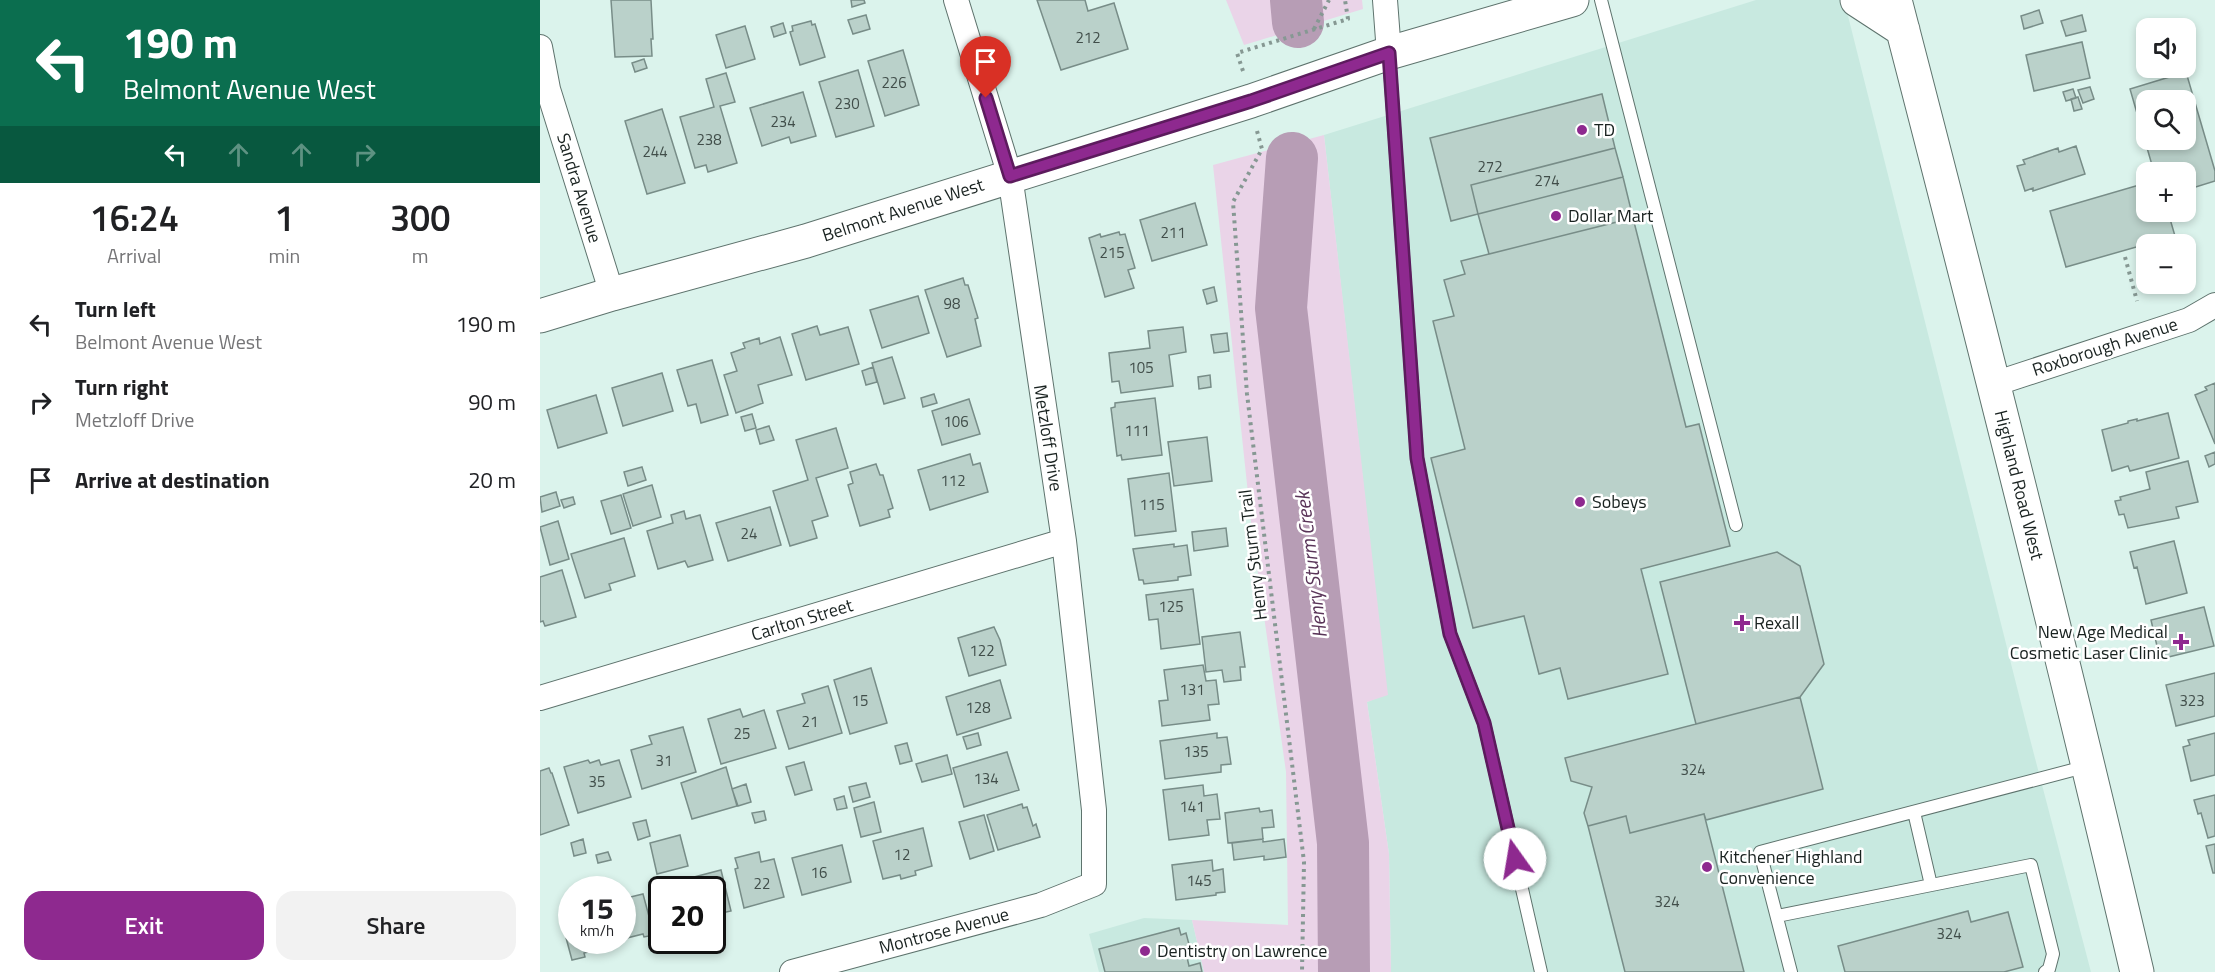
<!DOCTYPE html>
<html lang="en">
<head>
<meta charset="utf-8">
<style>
	body { margin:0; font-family:"Titillium Web",sans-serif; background:#f2f2f2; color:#202124; height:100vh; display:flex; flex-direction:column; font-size:22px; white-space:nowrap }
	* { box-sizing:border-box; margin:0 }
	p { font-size:20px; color:#757577 }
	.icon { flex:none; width:33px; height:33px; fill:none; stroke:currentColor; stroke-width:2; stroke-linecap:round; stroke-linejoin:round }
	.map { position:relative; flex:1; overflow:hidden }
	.sheet { display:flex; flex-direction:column; background:#fff; width:540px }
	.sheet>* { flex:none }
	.banner { background:#0b6e4f; color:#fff; overflow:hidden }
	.fabs { position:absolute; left:1596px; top:18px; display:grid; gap:12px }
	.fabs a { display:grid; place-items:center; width:60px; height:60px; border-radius:12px; background:#fff; box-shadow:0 3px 9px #0003; font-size:30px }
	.speed { position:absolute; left:18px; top:876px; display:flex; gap:12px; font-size:30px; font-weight:700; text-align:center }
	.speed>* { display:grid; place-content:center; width:78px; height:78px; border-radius:50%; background:#fff; box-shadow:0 3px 9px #0003; line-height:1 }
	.speed small { font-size:15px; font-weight:400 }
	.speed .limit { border:3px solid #111; border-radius:9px; background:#fff; color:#111 }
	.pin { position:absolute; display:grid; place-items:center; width:51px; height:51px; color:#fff; margin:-62px -26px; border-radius:50% 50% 50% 0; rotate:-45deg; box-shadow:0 0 6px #0007 }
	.pin .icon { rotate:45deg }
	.me { position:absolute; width:66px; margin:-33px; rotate:347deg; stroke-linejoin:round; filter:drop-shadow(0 0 4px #0008) }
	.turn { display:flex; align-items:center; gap:21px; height:126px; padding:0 24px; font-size:27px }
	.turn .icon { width:78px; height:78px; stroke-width:2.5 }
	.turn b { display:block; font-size:42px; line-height:51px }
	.lanes { display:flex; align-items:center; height:57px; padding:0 24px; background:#0003; justify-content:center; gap:30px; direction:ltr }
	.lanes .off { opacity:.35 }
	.eta { display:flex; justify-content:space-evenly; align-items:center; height:102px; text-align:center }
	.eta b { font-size:36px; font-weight:600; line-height:42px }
	.button { display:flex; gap:12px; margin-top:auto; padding:12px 24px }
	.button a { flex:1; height:69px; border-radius:18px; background:#8e298f; color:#fff; font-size:24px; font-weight:600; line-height:69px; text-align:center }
	.button a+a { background:#f2f2f2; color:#202124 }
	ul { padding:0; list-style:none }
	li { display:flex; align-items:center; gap:18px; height:78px; padding:0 24px }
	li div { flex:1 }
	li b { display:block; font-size:22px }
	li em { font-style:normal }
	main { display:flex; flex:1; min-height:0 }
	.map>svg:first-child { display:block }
	.built { fill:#c8e9e0 }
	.green { fill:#ead4e8 }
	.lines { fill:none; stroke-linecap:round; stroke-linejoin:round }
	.river { stroke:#b79db5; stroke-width:52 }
	.building { fill:#bad1ca; stroke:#788d88; stroke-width:1.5; fill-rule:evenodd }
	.lane-casing { stroke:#5e736d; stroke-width:14 }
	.street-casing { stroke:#5e736d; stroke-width:26 }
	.secondary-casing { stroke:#5e736d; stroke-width:35 }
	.path { stroke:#869893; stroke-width:4; stroke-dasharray:3 4.5; stroke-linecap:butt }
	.lane { stroke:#fff; stroke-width:12 }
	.street { stroke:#fff; stroke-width:24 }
	.secondary { stroke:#fff; stroke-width:33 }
	.route-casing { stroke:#5c1b5d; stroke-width:15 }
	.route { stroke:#8e298f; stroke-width:10 }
	.poi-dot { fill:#8e298f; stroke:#fff; stroke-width:2 }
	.labels { text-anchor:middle; stroke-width:5; stroke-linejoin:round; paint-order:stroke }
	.number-label { font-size:15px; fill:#414e4a }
	.poi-label { font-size:18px; fill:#192220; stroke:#fff; text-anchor:start }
	.street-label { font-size:18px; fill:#192220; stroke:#fff }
	.water-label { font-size:20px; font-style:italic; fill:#593458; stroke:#fff }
</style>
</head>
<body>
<main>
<section class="sheet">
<div class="banner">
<div class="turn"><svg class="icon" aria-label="left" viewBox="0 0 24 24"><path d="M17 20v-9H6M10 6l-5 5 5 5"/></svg><div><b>190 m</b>Belmont Avenue West</div></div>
<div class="lanes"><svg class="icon" aria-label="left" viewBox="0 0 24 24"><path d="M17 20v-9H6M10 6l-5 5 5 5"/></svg><svg class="icon off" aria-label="ahead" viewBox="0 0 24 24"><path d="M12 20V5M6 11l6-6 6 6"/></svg><svg class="icon off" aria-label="ahead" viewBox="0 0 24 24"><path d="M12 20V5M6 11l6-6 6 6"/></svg><svg class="icon off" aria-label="right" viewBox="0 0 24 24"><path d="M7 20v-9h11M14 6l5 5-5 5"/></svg></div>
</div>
<div class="eta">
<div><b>16:24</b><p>Arrival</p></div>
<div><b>1</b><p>min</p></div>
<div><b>300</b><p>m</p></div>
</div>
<ul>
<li><svg class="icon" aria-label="left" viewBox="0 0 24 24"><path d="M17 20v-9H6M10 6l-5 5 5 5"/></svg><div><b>Turn left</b><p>Belmont Avenue West</p></div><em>190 m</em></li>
<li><svg class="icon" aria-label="right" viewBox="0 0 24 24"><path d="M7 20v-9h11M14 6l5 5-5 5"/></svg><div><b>Turn right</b><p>Metzloff Drive</p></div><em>90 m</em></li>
<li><svg class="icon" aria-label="arrive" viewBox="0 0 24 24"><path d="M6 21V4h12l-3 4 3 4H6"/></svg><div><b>Arrive at destination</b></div><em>20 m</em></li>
</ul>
<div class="button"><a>Exit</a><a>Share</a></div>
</section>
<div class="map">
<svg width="1675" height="972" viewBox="0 0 1675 972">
	<rect width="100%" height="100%" fill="#dbf3ec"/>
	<!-- built -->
	<path class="built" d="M 1216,0 L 1304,0 L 1490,739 L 1551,972 L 851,972 L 849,854 L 827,702 L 847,694 L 784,135 Z
		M 604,918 L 652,920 L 664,972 L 559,972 L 549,934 Z"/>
	<!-- green -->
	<path class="green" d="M 686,0 L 822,0 L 823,9 L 704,45 Z
		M 784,135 L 848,695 L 827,702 L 849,854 L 851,972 L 664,972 L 652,920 L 748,925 L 746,772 L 712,531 L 673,165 Z"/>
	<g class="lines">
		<!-- river -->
		<path class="river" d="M 756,0 L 758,22
			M 752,158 L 741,308 L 803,843 L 804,972"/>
	</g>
	<!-- building -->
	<path class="building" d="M 71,0 L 111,0 L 113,39 L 111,39 L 112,56 L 75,57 Z
		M 311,0 L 324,0 L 325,3 L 312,7 Z
		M 497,0 L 545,0 L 548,11 L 574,3 L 588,49 L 521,70 Z
		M 1499,10 L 1503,23 L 1484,29 L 1481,16 Z
		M 326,15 L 330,29 L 313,34 L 308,20 Z
		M 1542,15 L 1546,31 L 1526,36 L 1521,21 Z
		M 271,21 L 272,25 L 275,24 L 285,57 L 260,65 L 250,32 L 253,31 L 252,26 Z
		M 243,23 L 246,33 L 234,37 L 231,27 Z
		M 205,26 L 215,59 L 186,68 L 176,35 Z
		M 1542,42 L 1550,78 L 1494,91 L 1486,55 Z
		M 363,50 L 379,105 L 345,116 L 328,61 Z
		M 104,59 L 107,68 L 95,72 L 92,63 Z
		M 318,70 L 334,126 L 296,137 L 279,82 Z
		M 1646,72 L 1675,171 L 1675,181 L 1646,190 L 1646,172 L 1614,172 L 1590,89 ZM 1606,100 L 1646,100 L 1646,140 L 1606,140 Z
		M 186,73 L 195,102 L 180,106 L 197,163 L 168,172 L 166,165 L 155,168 L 140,117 L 174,107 L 166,79 Z
		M 1550,87 L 1554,99 L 1543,103 L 1538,90 Z
		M 1533,89 L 1536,98 L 1526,101 L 1523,92 Z
		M 263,92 L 276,136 L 251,143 L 249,137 L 222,146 L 210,108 Z
		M 1062,94 L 1075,148 L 931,185 L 938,214 L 911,221 L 890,138 Z
		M 1538,97 L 1542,109 L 1534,111 L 1531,99 Z
		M 122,109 L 145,183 L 107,194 L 85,121 Z
		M 1536,146 L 1545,174 L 1493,191 L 1493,188 L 1485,191 L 1477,166 L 1485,164 L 1483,160 L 1518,148 L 1519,152 Z
		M 1075,148 L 1083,177 L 938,214 L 931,185 Z
		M 1083,177 L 1093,218 L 949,254 L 938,214 Z
		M 1606,183 L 1606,212 L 1628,212 L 1635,236 L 1526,267 L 1510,211 Z
		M 655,203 L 667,245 L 612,261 L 600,220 Z
		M 1093,218 L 1146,427 L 1159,424 L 1190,546 L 1101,569 L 1128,674 L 1028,699 L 1020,668 L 999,674 L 984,616 L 933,628 L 891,458 L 925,449 L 893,321 L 914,316 L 904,280 L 925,274 L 921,261 Z
		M 579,232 L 580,235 L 585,234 L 595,268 L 588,270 L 594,288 L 565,297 L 549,238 L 560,234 L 561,237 Z
		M 423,278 L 425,285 L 428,285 L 438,318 L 435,319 L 441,346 L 407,357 L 385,290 Z
		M 674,287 L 677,301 L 667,304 L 663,290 Z
		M 378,296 L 389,333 L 342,348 L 330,310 Z
		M 277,326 L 280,335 L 308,327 L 319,364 L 266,380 L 252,334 Z
		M 643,327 L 646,352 L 629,355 L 633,386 L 581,393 L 579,381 L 572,382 L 569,353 L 610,348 L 608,331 Z
		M 687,333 L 689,351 L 674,353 L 671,335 Z
		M 240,337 L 252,375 L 218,385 L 223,403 L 196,413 L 184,375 L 197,371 L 191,353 L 205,348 L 203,343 L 219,338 L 220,344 Z
		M 352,357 L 365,398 L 344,404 L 332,363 Z
		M 172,360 L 188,415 L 161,423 L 156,404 L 148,406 L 137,370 Z
		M 333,367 L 337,382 L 326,385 L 322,371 Z
		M 122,373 L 133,411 L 83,426 L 72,388 Z
		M 670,375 L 671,387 L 659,389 L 658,377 Z
		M 1675,383 L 1675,444 L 1655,395 L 1667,390 L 1665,387 Z
		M 394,394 L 397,403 L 383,407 L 381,398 Z
		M 56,395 L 67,433 L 18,448 L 7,410 Z
		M 615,398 L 622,455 L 582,460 L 581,455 L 577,456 L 571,408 L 575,407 L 575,403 Z
		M 429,399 L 440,434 L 402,445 L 392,411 Z
		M 1628,413 L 1639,458 L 1590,471 L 1588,466 L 1572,471 L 1562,430 L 1588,423 L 1588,421 L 1597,419 L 1597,421 Z
		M 212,414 L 216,428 L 205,431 L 201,417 Z
		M 229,426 L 234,440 L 220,444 L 216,430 Z
		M 296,428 L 308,468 L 276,478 L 288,516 L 272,521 L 277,538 L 250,546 L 233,491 L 268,480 L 256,440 Z
		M 667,437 L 672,481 L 634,486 L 628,442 Z
		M 1675,452 L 1675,464 L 1669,467 L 1665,456 Z
		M 430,454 L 433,465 L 440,463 L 448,492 L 390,510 L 378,470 Z
		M 1648,461 L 1658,502 L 1636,507 L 1639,518 L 1588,528 L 1584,514 L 1579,515 L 1575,501 L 1581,500 L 1580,497 L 1610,489 L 1606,472 Z
		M 336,464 L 340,475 L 343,475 L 353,508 L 348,510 L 350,517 L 320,526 L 308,485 L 313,483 L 310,472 Z
		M 102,467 L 106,480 L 88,486 L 84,472 Z
		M 629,473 L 636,531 L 595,536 L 588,479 Z
		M 112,485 L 121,517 L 93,526 L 83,494 Z
		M 16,492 L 20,506 L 2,512 L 0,497 Z
		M 81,495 L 91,528 L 71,534 L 61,501 Z
		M 33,497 L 35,504 L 24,508 L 21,500 Z
		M 230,507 L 241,545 L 188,561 L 176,523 Z
		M 144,511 L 146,519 L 160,515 L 173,560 L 148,567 L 145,561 L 118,569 L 107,531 L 133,523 L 131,515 Z
		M 18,521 L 29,559 L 10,565 L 0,527 Z
		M 686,528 L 688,546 L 654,551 L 652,532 Z
		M 84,538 L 95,576 L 69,584 L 71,590 L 45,598 L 31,554 Z
		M 1634,541 L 1647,593 L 1606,604 L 1597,567 L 1594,568 L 1590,552 Z
		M 634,544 L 634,547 L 647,545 L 651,575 L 638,577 L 638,580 L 604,584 L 603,580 L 599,580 L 593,549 Z
		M 1237,552 L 1260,566 L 1284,664 L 1260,697 L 1156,724 L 1120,582 Z
		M 22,570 L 36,617 L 5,626 L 3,621 L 0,622 L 0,577 Z
		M 653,589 L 660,644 L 621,649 L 618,619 L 609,620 L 606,595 Z
		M 1664,607 L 1674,646 L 1620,659 L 1611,620 Z
		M 454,627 L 460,640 L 466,665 L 429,676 L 418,638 Z
		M 700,632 L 705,667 L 700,667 L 701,680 L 684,682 L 682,670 L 666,672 L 662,637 Z
		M 663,665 L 666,681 L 676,680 L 679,704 L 668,705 L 670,720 L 622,726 L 619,701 L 628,700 L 624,670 Z
		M 331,668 L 347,723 L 310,734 L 294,680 Z
		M 1675,673 L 1675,716 L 1636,726 L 1626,685 Z
		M 460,680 L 471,718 L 417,735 L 406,697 Z
		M 288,686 L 302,733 L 249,749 L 237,711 L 265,703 L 262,694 Z
		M 1260,697 L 1283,789 L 1166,820 L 1164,814 L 1090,833 L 1086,816 L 1048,826 L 1044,813 L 1052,787 L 1031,781 L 1025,758 Z
		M 200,709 L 203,717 L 224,710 L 236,748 L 181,764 L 168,719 Z
		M 143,727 L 156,772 L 102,789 L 91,750 L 112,744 L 109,736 Z
		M 438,733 L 441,745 L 427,749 L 423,737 Z
		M 677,733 L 677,738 L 687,737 L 691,764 L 681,765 L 681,772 L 625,779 L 620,741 Z
		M 1675,733 L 1675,775 L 1651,781 L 1643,747 L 1650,745 L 1648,740 Z
		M 367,743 L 372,761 L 360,764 L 355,746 Z
		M 467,752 L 479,790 L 424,807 L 413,768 Z
		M 407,755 L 412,774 L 382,782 L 376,764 Z
		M 48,760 L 50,763 L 59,760 L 61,765 L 79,760 L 91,797 L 38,813 L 24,767 Z
		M 264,762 L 272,790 L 255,795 L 246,767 Z
		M 186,767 L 197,806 L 152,819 L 141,783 Z
		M 9,768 L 11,773 L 12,773 L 29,825 L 0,835 L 0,771 Z
		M 326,783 L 330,797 L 313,802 L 309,787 Z
		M 206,784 L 211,802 L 198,806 L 192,789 Z
		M 663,785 L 664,796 L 677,794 L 680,819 L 667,820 L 669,835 L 629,840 L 623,790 Z
		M 1675,795 L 1675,836 L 1668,838 L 1661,813 L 1658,814 L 1654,800 Z
		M 304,796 L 307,808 L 297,810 L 294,799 Z
		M 334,802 L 341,832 L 321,837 L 314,808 Z
		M 482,804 L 483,808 L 487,807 L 493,826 L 496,824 L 500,837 L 458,850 L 447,815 Z
		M 719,808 L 720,812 L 732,810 L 734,827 L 722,828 L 723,839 L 688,843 L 685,813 Z
		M 224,811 L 226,820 L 215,823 L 212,813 Z
		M 1164,814 L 1204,972 L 1085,972 L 1048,826 L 1086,816 L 1090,833 Z
		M 444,815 L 454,851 L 430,859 L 419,822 Z
		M 106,820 L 110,836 L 98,840 L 93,823 Z
		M 383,828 L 392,866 L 375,871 L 376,875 L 361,879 L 360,875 L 343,879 L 333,841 Z
		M 140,835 L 148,866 L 117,874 L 110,843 Z
		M 43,839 L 46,853 L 34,856 L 31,843 Z
		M 723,839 L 723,842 L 744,839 L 746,857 L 724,860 L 724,856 L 694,860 L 692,843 Z
		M 1675,844 L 1675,873 L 1673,873 L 1666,846 Z
		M 302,845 L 311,882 L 262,895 L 252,858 Z
		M 68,852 L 71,860 L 58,863 L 56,855 Z
		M 219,852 L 221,862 L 234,859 L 244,897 L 204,908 L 195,869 L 198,868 L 195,858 Z
		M 672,860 L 673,871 L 683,869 L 685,892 L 676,893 L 676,895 L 636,900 L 632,865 Z
		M 181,870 L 191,911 L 172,915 L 172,890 L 133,890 L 131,883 Z
		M 103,894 L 114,935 L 104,937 L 103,934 L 83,939 L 82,899 Z
		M 1428,911 L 1431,922 L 1468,912 L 1483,967 L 1464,972 L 1305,972 L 1298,946 Z
		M 32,917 L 32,940 L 65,940 L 65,943 L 61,945 L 61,949 L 44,953 L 45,957 L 32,960 L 21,919 Z
		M 639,928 L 641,935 L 646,933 L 651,952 L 646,953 L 649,966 L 660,963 L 662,972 L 565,972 L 559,949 Z"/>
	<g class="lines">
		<defs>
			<path id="lane" d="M 1061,0 L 1196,525
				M 849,54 L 877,458 L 910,634 L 944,723 L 1001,972
				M 1374,812 L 1391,885
				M 1237,916 L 1491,865 L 1513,954 L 1509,969 L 1505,972
				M 1251,972 L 1220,852 L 1548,766"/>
			<path id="street" d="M 845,0 L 849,53
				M 0,47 L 8,89 L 72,294
				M 1454,384 L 1649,320 L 1675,305
				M 0,698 L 524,541
				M 252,972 L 501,905 L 554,884 L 554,810 L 524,541 L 470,176 L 416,0"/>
			<path id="secondary" d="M 1317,0 L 1363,30
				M 1355,0 C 1439,323 1521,647 1597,972
				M 0,316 L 72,294 L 266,241 L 711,101 L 849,53 L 1032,0"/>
		</defs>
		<!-- lane casing -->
		<use href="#lane" class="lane-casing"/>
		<!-- street casing -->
		<use href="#street" class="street-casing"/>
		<!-- secondary casing -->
		<use href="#secondary" class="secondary-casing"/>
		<!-- path -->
		<path class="path" d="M 774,29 L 789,0
			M 703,71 L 697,53 L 808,19 L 805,0
			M 717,131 L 722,149 L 693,202 L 707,394 L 764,862 L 762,972
			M 1585,257 L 1597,301"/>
		<!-- lane -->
		<use href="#lane" class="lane"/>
		<!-- street -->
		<use href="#street" class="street"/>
		<!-- secondary -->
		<use href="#secondary" class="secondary"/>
	</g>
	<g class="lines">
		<defs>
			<path id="route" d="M 446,98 L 470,176 L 711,101 L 849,53 L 877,458 L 910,634 L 944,723 L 975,859"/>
		</defs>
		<!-- route casing -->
		<use href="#route" class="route-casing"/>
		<!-- route -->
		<use href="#route" class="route"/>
	</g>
	<!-- markers -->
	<g class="poi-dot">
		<circle cx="1042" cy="130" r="6"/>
		<circle cx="1016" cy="216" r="6"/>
		<circle cx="1040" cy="502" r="6"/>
		<path d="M1199 614h6v6h6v6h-6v6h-6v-6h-6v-6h6z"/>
		<path d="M1638 633h6v6h6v6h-6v6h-6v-6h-6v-6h6z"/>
		<circle cx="1167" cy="867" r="6"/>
		<circle cx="605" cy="951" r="6"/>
	</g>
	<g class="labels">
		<!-- number labels -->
		<g class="number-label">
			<text x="548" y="43">212</text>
			<text x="354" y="88">226</text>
			<text x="307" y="109">230</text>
			<text x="243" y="127">234</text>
			<text x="169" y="145">238</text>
			<text x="115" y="157">244</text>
			<text x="950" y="172">272</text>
			<text x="1007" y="186">274</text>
			<text x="633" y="238">211</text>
			<text x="572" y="258">215</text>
			<text x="412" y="309">98</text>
			<text x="601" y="373">105</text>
			<text x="416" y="427">106</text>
			<text x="597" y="436">111</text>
			<text x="413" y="486">112</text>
			<text x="612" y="510">115</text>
			<text x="209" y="539">24</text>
			<text x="631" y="612">125</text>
			<text x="442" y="656">122</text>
			<text x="652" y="695">131</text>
			<text x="320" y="706">15</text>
			<text x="1652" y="706">323</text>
			<text x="438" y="713">128</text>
			<text x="270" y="727">21</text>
			<text x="202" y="739">25</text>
			<text x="656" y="757">135</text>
			<text x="124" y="766">31</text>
			<text x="1153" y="775">324</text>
			<text x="446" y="784">134</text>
			<text x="57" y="787">35</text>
			<text x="652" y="812">141</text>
			<text x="362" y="860">12</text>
			<text x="279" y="878">16</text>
			<text x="659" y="886">145</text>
			<text x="222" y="889">22</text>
			<text x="1127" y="907">324</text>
			<text x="1409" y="939">324</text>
		</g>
		<!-- poi labels -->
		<g class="poi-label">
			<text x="1054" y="136">TD</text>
			<text x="1028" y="222">Dollar Mart</text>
			<text x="1052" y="508">Sobeys</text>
			<text x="1214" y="629">Rexall</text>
			<text x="1628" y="638" text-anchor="end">New Age Medical<tspan x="1628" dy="21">Cosmetic Laser Clinic</tspan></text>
			<text x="1179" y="863">Kitchener Highland<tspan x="1179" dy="21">Convenience</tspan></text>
			<text x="617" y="957">Dentistry on Lawrence</text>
		</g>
		<!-- street labels -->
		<g class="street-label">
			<text transform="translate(39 188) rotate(73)" y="6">Sandra Avenue</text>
			<text transform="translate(363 210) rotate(-18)" y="6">Belmont Avenue West</text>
			<text transform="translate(1565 347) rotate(-18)" y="6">Roxborough Avenue</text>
			<text transform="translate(508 438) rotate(81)" y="6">Metzloff Drive</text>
			<text transform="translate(1479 485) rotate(76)" y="6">Highland Road West</text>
			<text transform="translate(713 555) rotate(-97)" y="6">Henry Sturm Trail</text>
			<text transform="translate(262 620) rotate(-17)" y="6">Carlton Street</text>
			<text transform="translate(404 931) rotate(-15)" y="6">Montrose Avenue</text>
		</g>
		<!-- water labels -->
		<g class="water-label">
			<text transform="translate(771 565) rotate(-97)" y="7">Henry Sturm Creek</text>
		</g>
	</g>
</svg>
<div class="fabs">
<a><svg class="icon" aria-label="sound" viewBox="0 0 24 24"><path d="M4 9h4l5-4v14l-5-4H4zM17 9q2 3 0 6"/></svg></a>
<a><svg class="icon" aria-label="search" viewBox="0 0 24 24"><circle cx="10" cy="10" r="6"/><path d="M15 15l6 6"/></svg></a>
<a>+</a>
<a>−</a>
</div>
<div class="speed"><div>15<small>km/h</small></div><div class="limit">20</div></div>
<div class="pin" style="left:446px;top:98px;background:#d93025"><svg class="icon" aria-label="arrive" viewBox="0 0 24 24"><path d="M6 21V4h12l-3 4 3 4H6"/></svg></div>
<svg class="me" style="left:975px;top:859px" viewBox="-20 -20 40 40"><circle r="19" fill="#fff"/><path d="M0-13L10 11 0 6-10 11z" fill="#8e298f"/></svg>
</div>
</main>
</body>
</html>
